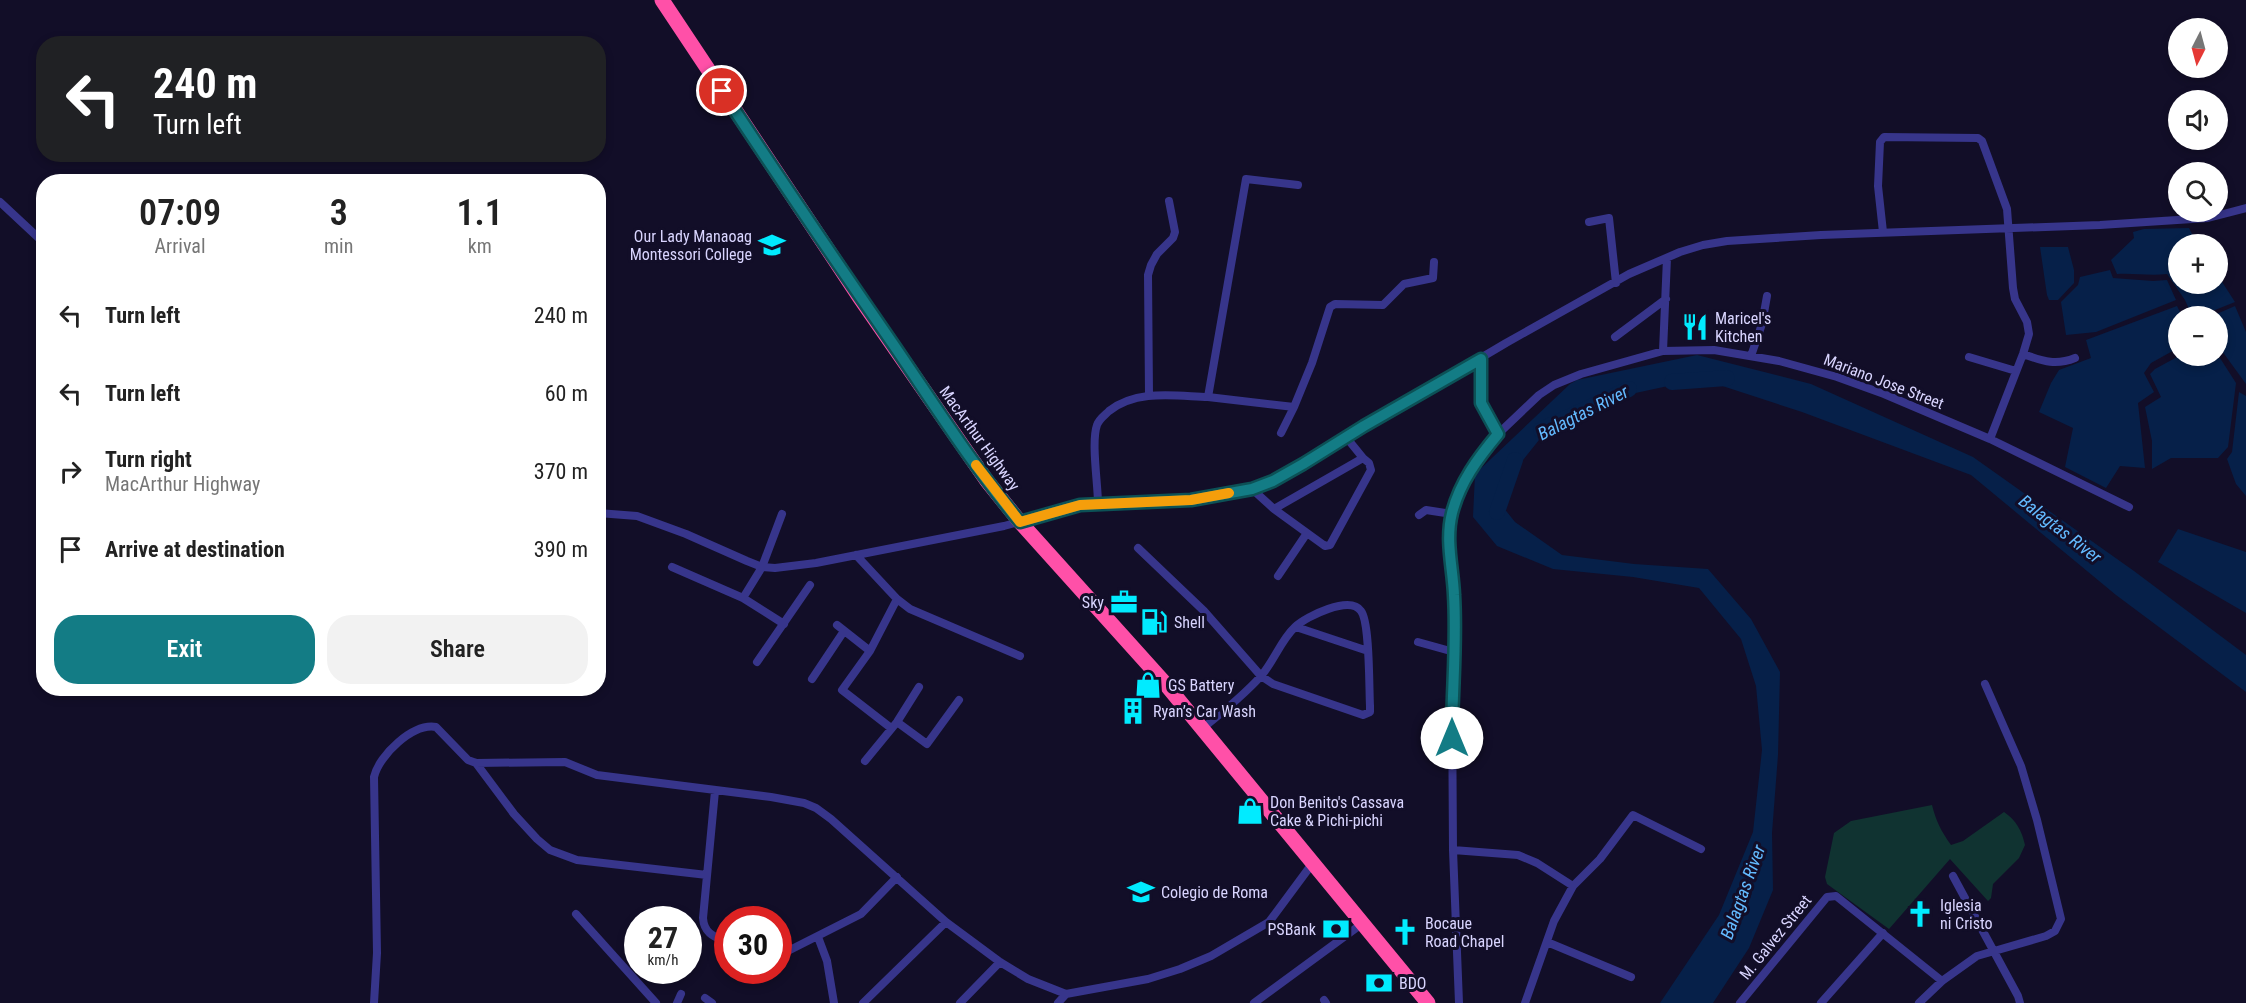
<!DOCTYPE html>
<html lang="en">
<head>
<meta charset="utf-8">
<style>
	body { margin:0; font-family:"Roboto Condensed",sans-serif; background:#f2f2f2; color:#222; height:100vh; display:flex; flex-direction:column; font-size:22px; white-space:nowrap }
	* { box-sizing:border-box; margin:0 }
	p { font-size:20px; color:#767676 }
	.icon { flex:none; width:33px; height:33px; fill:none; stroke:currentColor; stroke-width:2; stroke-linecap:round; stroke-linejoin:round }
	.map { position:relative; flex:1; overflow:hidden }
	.panel { position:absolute; left:36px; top:174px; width:570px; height:522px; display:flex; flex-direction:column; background:#fff; border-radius:24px; box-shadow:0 3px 9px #0003 }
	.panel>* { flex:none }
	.banner { position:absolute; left:36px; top:36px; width:570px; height:126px; border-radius:24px; box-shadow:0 3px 9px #0003; background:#202124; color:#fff; overflow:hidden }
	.needle { width:39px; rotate:186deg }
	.buttons { position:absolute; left:2168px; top:18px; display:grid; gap:12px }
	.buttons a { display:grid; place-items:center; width:60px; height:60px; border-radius:50%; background:#fff; box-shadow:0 3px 9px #0003; font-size:30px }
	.speed { position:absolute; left:624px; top:906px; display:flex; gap:12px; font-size:30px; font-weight:700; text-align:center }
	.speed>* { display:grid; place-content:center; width:78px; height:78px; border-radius:50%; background:#fff; box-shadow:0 3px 9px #0003; line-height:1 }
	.speed small { font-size:15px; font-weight:400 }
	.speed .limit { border:9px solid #d22; background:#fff; color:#111 }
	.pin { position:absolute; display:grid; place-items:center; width:51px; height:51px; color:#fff; margin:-26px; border:3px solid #fff; border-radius:50%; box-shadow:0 2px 6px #0007 }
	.me { position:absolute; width:66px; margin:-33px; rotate:0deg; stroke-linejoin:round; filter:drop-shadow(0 0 4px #0008) }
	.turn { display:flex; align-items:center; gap:21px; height:126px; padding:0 18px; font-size:27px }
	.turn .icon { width:78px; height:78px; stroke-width:2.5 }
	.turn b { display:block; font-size:42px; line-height:51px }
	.eta { display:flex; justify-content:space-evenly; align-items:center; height:102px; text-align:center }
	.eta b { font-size:36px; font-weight:600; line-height:42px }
	.action { display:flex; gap:12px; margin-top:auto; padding:12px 18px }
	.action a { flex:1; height:69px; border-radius:24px; background:#137c85; color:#fff; font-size:24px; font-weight:600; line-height:69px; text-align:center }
	.action a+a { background:#f2f2f2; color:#222 }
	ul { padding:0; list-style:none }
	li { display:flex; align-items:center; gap:18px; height:78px; padding:0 18px }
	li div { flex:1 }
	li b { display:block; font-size:22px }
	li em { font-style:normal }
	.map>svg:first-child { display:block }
	.green { fill:#103331 }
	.water { fill:#062049 }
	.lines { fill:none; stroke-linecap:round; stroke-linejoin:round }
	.river { stroke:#062049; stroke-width:16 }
	.street { stroke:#37358b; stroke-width:8 }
	.highway { stroke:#ff50a8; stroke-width:15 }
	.route-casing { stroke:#0c5156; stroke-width:15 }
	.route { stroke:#137c85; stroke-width:10 }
	.slow { stroke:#f59e0b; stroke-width:10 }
	.labels { text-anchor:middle; stroke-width:6; stroke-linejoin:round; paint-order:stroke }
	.poi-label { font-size:16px; fill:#d9d5ff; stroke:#120e28; text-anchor:start }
	.street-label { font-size:16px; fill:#d9d5ff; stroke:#120e28 }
	.water-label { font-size:18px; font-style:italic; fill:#63baff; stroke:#120e28 }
</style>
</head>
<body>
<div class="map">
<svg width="2246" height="1003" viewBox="0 0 2246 1003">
	<rect width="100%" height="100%" fill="#120e28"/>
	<!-- green -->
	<path class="green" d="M 1932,805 C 1936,821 1941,831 1951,845 L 1963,841 L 2004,812 C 2016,820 2022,831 2025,845 L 2019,858 L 1993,884 L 1991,898 L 1988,901 L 1950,859 L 1889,929 L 1827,884 L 1825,877 L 1834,833 L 1851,821 Z"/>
	<!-- water -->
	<path class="water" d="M 2189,228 L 2197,244 L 2178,244 L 2178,284 L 2217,284 L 2217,274 L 2235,302 L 2200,316 L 2192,316 L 2185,300 L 2167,274 C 2150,276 2134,273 2117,274 L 2111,260 L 2134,238 L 2133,232 L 2144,229 Z
		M 2040,247 L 2068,247 L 2074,270 L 2074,283 L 2058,300 L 2049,300 L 2047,295 Z
		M 2110,270 L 2113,278 L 2153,281 L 2167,280 L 2176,300 L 2096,332 L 2066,335 L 2061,302 L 2078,285 L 2080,277 Z
		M 2177,306 L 2182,316 L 2178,316 L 2178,348 L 2151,363 L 2144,373 L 2154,392 L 2138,403 L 2145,468 L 2120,466 L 2106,488 L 2065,467 L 2073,428 L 2039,412 L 2051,383 L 2059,370 L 2091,358 L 2086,340 Z
		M 2235,306 L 2246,332 L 2246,384 L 2222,351 L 2217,352 L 2217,316 L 2212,316 Z
		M 1697,355 L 1811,384 L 1973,457 L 2134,571 L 2246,655 L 2246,692 L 2116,595 L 1971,475 L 1802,412 L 1701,379 L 1584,404 L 1543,435 L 1504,484 L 1503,507 L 1515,522 L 1562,555 L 1634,564 L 1708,569 L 1751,619 L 1780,672 L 1778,755 L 1772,833 L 1773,890 L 1749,948 L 1713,1003 L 1660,1003 L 1719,915 L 1753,832 L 1762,750 L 1756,686 L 1741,639 L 1699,588 L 1633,577 L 1553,569 L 1497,546 L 1473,517 L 1475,474 L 1570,384 L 1577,380 Z
		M 2179,356 L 2203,356 L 2206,360 L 2220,358 L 2236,383 L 2228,447 L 2218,458 L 2171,458 L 2152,469 L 2152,441 L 2145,407 L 2161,397 L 2150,374 L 2155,369 Z
		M 2239,392 L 2246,396 L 2246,496 L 2236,484 L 2227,459 L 2232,452 Z
		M 2178,529 L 2246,552 L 2246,613 L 2158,562 Z"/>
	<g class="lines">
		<!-- river -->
		<path class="river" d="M 1672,382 L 1727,378
			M 1541,430 L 1629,389
			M 1497,512 L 1515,460"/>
		<!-- street -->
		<path class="street" d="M 0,202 L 44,243
			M 1589,222 L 1609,218 L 1616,283
			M 1883,232 L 1878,186 L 1880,142 L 1884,137 L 1978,138 L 1982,141 L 2007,209 L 2013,288 L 2015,299 L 2027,322 L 2029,334 L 2023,354 L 1990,439
			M 1615,337 L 1666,299
			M 1663,351 L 1667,258
			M 2023,354 C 2043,361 2055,366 2075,358
			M 1751,356 L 1762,324 L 1767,296
			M 1969,357 L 2016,371
			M 1481,359 L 1481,403 L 1498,434
			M 1149,395 L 1148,275 L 1151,265 L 1157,254 L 1173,238 L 1175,232 L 1169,201
			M 1208,397 L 1294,407 L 1312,363 L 1330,307 L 1335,304 L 1383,305 L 1404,284 L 1433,278 L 1434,262
			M 1281,433 L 1294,407
			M 1252,489 L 1274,509 L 1363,458
			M 1098,504 C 1098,484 1091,442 1097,425 C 1099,419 1105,415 1109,411 C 1137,389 1175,396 1208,397 L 1246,179 L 1298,185
			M 1274,509 L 1325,546 L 1330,545 L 1371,470 L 1369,463 L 1363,458 L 1346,437
			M 598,513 L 637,516 L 686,534 L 747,561 L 762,567 L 775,568 L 816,563 L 1004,526 L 1080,505 L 1191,500 L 1252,489 L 1273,481 L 1506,343 L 1629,274 L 1680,252 L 1703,245 L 1727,241 L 1821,235 L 2100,225 L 2208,218 L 2246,208
			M 1419,515 L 1426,510 L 1452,514
			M 1138,548 L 1204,611 L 1261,676 L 1273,684 L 1363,715 L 1370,712 L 1370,706 C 1369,689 1370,622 1361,611 C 1350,595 1307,616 1295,627 C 1281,640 1274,661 1261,676 C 1244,695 1223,712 1203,728
			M 856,555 L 897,599 L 910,609 L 1020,656
			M 672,567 L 743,598 L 784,624
			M 1278,576 L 1307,533
			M 743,598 L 762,567 L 782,514
			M 837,625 L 870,651
			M 1296,627 L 1368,651
			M 1418,642 L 1454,652
			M 757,662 L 810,585
			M 812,679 L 844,631
			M 897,722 L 927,744 L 959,700
			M 891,728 L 842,690 L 870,651 L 897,599
			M 865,761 L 897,722 L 919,687
			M 476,763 L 514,814 L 537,839 L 550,850 L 577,860 L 707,875
			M 715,791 L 703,918 C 704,934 715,937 728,943
			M 1453,850 L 1518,855 L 1537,863 L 1573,886
			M 1953,876 L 2018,996 L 2020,1003
			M 576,914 L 656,1003
			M 818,937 L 827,961 L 834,1003
			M 1547,942 L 1631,977
			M 778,956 L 861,914 L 897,877
			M 705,998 L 712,1003
			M 1324,1000 L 1326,1003
			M 374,1003 L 377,953 L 374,777 C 379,755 413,723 436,727 L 468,760 L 476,763 L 565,762 L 597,775 L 771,797 L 804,803 L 816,808 L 831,819 L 946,922 L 1000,962 L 1028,979 L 1066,994 L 1148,979 L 1180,969 L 1211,956 L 1269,922 L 1312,864
			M 677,1003 L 681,994
			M 863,1003 L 946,922
			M 960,1003 L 1000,962
			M 1058,1003 L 1066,994
			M 1254,1003 L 1363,923
			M 1459,1003 L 1453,850 L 1452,694 L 1454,594 L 1449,544 L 1452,514 L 1464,482 L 1477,460 L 1498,434 L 1539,395 L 1554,385 L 1581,374 L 1663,351 L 1714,350 L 1779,361 L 1837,377 L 1884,394 L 1990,439 L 2129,507
			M 1525,1003 L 1554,921 L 1573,886 L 1600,859 L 1633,815 L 1701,849
			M 1740,1003 L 1827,897 L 1836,896 L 1942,981
			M 1821,1003 L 1883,933
			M 1919,1003 L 1942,981 L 1977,956 L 2046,936 L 2055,931 L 2061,919 L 2037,820 L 2021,766 L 1985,684"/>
		<!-- highway -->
		<path class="highway" d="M 662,0 L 860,298 L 987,481 L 1020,522 L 1163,681 L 1428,1003"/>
	</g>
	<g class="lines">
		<defs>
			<path id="route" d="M 722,91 C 778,176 835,260 893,344 C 934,404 973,466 1020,522 L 1080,505 L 1191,500 L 1252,489 L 1273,481 L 1303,464 L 1364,426 L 1481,359 L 1481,403 L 1498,434 C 1478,458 1460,482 1452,513 C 1445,541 1453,568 1454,595 C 1457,643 1452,691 1452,738"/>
		</defs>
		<!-- route casing -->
		<use href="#route" class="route-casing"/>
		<!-- route -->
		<use href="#route" class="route"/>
		<!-- slow -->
		<path class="slow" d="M 976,465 L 1020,522 L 1080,505 L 1191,500 L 1229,493"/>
	</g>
	<!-- icons -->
	<defs>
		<symbol id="university-bare" viewBox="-9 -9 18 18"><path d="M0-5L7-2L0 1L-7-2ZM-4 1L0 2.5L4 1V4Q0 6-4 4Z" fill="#01ebff" stroke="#120e28" stroke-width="2.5" paint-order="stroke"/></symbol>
		<symbol id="restaurant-bare" viewBox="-9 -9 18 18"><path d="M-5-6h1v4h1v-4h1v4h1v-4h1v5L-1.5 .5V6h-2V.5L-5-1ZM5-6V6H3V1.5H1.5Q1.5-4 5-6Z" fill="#01ebff" stroke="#120e28" stroke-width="2.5" paint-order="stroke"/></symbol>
		<symbol id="office-bare" viewBox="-9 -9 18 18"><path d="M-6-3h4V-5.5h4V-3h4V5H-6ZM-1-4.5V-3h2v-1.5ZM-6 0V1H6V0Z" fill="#01ebff" stroke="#120e28" stroke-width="2.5" paint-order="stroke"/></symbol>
		<symbol id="fuel-bare" viewBox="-9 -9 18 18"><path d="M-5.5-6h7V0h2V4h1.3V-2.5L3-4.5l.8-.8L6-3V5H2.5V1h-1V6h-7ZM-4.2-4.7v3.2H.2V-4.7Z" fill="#01ebff" stroke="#120e28" stroke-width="2.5" paint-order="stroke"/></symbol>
		<symbol id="shop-bare" viewBox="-9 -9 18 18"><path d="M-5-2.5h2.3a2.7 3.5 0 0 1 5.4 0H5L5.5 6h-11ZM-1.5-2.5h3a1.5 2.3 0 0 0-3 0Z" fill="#01ebff" stroke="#120e28" stroke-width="2.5" paint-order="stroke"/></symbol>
		<symbol id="building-bare" viewBox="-9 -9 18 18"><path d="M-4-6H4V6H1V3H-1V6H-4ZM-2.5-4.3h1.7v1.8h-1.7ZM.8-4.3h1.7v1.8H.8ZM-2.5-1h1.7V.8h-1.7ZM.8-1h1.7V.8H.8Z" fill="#01ebff" stroke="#120e28" stroke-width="2.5" paint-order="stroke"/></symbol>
		<symbol id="church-bare" viewBox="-9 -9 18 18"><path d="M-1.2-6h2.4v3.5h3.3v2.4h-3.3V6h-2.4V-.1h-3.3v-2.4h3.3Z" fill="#01ebff" stroke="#120e28" stroke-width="2.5" paint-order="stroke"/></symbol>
		<symbol id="bank-bare" viewBox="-9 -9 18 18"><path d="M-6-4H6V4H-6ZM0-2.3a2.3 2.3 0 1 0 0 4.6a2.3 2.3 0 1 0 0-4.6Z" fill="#01ebff" stroke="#120e28" stroke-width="2.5" paint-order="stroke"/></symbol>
	</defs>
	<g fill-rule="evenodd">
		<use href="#university-bare" x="753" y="226" width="38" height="38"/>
		<use href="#restaurant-bare" x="1676" y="308" width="38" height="38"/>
		<use href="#office-bare" x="1105" y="583" width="38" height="38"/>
		<use href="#fuel-bare" x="1135" y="603" width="38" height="38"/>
		<use href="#shop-bare" x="1129" y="666" width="38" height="38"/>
		<use href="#building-bare" x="1114" y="692" width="38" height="38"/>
		<use href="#shop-bare" x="1231" y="792" width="38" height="38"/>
		<use href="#university-bare" x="1122" y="873" width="38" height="38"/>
		<use href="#church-bare" x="1901" y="895" width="38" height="38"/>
		<use href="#bank-bare" x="1317" y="910" width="38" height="38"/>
		<use href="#church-bare" x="1386" y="913" width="38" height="38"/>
		<use href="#bank-bare" x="1360" y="964" width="38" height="38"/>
	</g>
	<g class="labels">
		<!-- poi labels -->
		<g class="poi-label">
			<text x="752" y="242" text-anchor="end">Our Lady Manaoag<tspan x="752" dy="18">Montessori College</tspan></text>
			<text x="1715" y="324">Maricel's<tspan x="1715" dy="18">Kitchen</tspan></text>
			<text x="1104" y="608" text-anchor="end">Sky</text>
			<text x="1174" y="628">Shell</text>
			<text x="1168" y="691">GS Battery</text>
			<text x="1153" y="717">Ryan’s Car Wash</text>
			<text x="1270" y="808">Don Benito's Cassava<tspan x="1270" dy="18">Cake &amp; Pichi-pichi</tspan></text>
			<text x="1161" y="898">Colegio de Roma</text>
			<text x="1940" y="911">Iglesia<tspan x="1940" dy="18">ni Cristo</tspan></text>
			<text x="1425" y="929">Bocaue<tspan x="1425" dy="18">Road Chapel</tspan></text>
			<text x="1316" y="935" text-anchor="end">PSBank</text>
			<text x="1399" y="989">BDO</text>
		</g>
		<!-- street labels -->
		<g class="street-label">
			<text transform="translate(1884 381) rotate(21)" y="6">Mariano Jose Street</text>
			<text transform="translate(980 438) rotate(54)" y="6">MacArthur Highway</text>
			<text transform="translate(1775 937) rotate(-51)" y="6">M. Galvez Street</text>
		</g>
		<!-- water labels -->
		<g class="water-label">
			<text transform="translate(1583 413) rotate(-27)" y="6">Balagtas River</text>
			<text transform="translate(2060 529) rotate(38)" y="6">Balagtas River</text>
			<text transform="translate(1743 892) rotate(-70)" y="6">Balagtas River</text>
		</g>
	</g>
</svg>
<div class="buttons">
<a><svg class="needle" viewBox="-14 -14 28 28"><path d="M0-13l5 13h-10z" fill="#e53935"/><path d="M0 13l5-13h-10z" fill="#767676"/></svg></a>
<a><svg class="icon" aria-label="sound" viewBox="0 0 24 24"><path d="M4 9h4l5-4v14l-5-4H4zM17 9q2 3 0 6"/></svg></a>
<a><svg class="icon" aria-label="search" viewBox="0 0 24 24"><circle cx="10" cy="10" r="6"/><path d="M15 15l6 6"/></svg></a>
<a>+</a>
<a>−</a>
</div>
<div class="speed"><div>27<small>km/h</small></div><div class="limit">30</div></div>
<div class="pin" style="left:722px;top:91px;background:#d93025"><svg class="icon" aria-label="arrive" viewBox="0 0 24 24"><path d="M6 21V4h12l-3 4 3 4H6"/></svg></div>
<svg class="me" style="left:1452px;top:738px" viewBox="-20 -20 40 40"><circle r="19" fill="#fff"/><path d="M0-13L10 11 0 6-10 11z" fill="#137c85"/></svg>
<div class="banner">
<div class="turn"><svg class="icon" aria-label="left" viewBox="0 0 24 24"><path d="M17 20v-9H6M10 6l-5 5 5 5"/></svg><div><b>240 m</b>Turn left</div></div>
</div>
<section class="panel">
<div class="eta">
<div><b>07:09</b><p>Arrival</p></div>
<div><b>3</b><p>min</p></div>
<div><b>1.1</b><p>km</p></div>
</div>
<ul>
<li><svg class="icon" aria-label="left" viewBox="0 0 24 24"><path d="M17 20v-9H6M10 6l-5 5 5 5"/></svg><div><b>Turn left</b></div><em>240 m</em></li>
<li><svg class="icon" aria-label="left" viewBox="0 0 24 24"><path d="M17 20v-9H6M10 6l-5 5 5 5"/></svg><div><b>Turn left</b></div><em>60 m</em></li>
<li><svg class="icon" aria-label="right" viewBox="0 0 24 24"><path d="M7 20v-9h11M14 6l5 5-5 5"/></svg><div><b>Turn right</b><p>MacArthur Highway</p></div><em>370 m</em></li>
<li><svg class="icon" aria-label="arrive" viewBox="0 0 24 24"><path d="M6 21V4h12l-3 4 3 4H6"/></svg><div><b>Arrive at destination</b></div><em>390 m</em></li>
</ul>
<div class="action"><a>Exit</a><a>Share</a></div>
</section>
</div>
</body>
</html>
